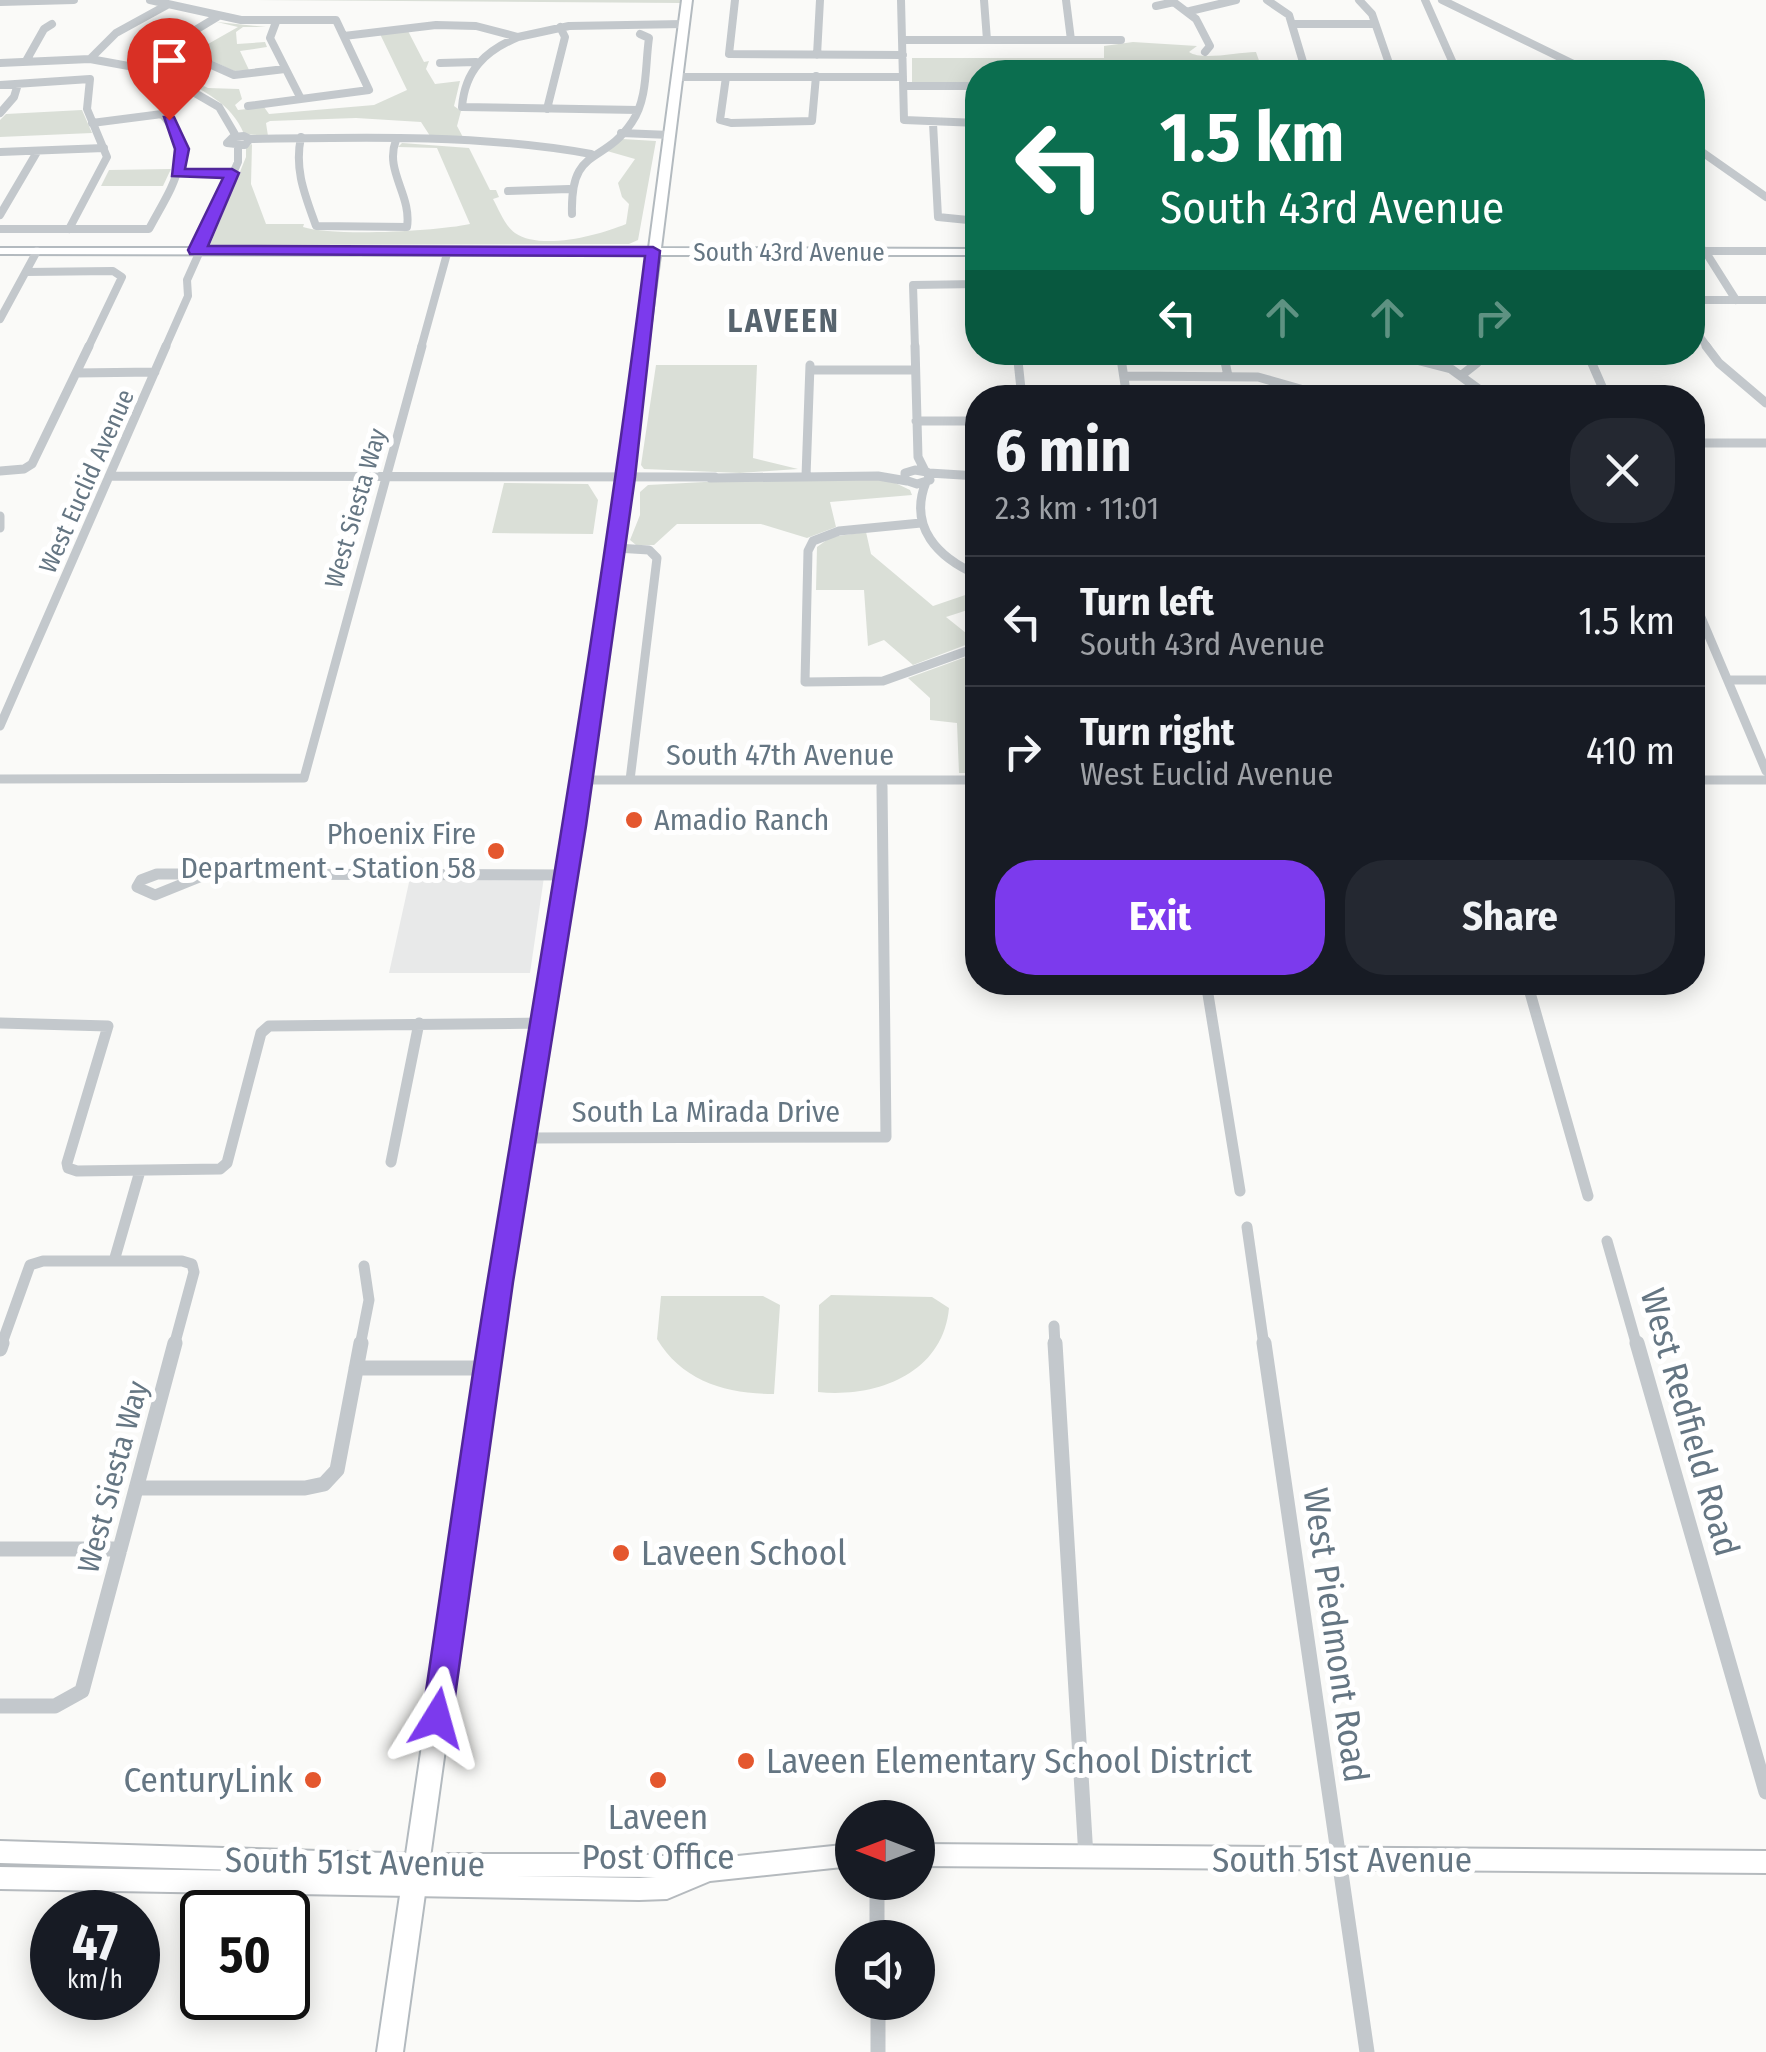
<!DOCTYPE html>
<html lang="en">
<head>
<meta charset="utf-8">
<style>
	body { margin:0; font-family:"Fira Sans Condensed",sans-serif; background:#242831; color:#f1f3f6; height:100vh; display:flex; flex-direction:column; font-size:38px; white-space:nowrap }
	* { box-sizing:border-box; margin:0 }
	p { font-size:32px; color:#9ea1a6 }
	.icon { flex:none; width:55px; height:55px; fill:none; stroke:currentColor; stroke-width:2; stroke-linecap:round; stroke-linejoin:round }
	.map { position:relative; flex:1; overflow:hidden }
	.drawer { position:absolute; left:965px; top:385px; width:740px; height:610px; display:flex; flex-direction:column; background:#171b24; border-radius:40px; box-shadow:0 5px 25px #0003 }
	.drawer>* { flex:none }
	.banner { position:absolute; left:965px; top:60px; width:740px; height:305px; border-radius:40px; box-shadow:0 5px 25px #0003; background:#0b6e4f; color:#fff; overflow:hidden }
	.needle { width:65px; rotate:270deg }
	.buttons { position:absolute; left:835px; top:1800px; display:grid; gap:20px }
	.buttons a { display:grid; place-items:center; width:100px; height:100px; border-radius:50%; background:#171b24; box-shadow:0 5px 25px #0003; font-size:50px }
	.speed { position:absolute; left:30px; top:1890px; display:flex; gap:20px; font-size:50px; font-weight:700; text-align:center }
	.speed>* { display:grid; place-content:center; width:130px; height:130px; border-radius:50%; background:#171b24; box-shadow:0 5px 25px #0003; line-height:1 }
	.speed small { font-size:25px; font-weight:400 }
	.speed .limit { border:5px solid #111; border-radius:15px; background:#fff; color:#111 }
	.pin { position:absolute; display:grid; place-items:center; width:85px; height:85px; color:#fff; margin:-102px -42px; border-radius:50% 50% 50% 0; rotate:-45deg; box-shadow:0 0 10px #0007 }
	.pin .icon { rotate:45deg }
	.me { position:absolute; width:110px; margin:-55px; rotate:8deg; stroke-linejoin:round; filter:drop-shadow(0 0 8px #0008) }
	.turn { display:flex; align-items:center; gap:35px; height:210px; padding:0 30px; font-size:45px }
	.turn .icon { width:130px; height:130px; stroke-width:2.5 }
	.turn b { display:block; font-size:70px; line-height:85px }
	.lanes { display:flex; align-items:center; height:95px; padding:0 30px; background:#0003; justify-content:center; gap:50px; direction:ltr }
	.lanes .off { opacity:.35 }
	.round { display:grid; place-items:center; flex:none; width:105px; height:105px; border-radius:40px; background:#242831 }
	.headline { display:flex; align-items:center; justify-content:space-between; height:170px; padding:0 30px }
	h1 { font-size:60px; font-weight:700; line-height:75px }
	.action { display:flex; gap:20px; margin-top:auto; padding:20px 30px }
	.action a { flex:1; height:115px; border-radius:40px; background:#7c3aed; color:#fff; font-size:40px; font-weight:700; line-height:115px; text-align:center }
	.action a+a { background:#242831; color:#f1f3f6 }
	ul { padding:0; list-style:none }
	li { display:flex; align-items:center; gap:30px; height:130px; padding:0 30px; border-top:2px solid #363941 }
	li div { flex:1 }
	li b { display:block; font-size:38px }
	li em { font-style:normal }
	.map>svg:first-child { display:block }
	.built { fill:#e8e9e9 }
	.green { fill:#dadfd7 }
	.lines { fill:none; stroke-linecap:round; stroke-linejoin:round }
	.secondary-casing { stroke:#b3babf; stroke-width:4 }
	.primary-casing { stroke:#b5babe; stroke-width:4 }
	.street-far3 { stroke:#c3c8cc; stroke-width:8 }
	.street-far2 { stroke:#c3c8cc; stroke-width:9 }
	.street-far1 { stroke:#c3c8cc; stroke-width:11 }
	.street { stroke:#c3c8cc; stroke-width:15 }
	.secondary { fill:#fff; fill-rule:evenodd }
	.primary { fill:#fff; fill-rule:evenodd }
	.route { fill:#7c3aed; stroke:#51269a; stroke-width:2.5 }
	.poi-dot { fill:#e4572e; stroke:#fff; stroke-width:4 }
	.labels { text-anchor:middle; stroke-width:10; stroke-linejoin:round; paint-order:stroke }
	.far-street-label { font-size:25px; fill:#657683; stroke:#fff }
	.street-label { font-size:30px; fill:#657683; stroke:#fff }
	.poi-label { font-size:30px; fill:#657683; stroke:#fff; text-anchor:start }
	.far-district-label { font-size:32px; font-weight:bold; letter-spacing:2.5px; fill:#57646e; stroke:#fff }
	.near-street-label { font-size:35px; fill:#657683; stroke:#fff }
	.near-poi-label { font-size:35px; fill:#657683; stroke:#fff; text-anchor:start }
</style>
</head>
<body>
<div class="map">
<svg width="1766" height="2052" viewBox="0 0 1766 2052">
	<rect width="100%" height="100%" fill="#fafaf8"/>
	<!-- built -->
	<path class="built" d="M 544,877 L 530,973 L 389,973 L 410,878 Z"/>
	<!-- green -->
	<path class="green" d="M 243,0 L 681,0 L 680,3 Z
		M 217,22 L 266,27 L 243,27 L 236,32 L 237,44 L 265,42 L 267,47 L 240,51 L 249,70 L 234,71 L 178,45 L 201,48 L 238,27 Z
		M 408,31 L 424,62 L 429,61 L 426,69 L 435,84 L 460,81 L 454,106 L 461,111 L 457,126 L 465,141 L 432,139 L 421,122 L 356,118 L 270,121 L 266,123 L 268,136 L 244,134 C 231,102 203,92 176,75 L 203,67 L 183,76 L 208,88 L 239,89 L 242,99 L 235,105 L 238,110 L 264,107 L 269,114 L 374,105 L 407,90 L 380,34 Z
		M 1133,42 L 1197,46 L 1189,52 C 1202,61 1237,52 1256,52 L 1263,72 L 978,72 L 977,83 L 912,83 L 912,58 L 1104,58 L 1104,46 Z
		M 82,110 L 92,133 L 0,137 L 0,120 L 6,114 Z
		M 622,139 L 656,141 L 638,240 L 629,244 L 210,245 L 246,157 L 246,148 L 252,144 L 251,184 L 266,224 L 304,224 L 303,227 C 334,237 438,231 470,224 L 437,148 L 398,147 L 402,143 L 469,148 L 490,190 L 496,190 L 499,197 L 493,199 C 499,210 505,226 515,233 C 541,251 600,235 626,224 L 629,204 L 622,197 L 618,183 L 635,159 L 607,151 Z
		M 171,169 L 163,186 L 101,186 L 109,170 Z
		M 656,365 L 757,365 L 753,458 L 798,469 L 740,473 L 644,469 L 641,465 Z
		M 742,480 L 889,480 L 910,490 L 912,495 L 830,502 L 836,527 L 807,538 L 761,524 L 677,524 L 654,545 L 636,545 L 630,540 L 640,515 L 640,492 L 648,485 Z
		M 504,483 L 588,484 L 598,500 L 593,534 L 492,533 Z
		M 866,532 L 871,554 L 933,606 L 977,591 L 977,607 L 946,617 L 976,641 L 913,665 L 884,640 L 868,646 L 864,590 L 816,590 L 817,547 L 831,537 Z
		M 977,653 L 977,773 L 959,773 L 957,723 L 930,720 L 930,698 L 908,678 Z
		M 831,1295 L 932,1297 L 949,1308 C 943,1374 876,1398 818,1392 L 819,1305 Z
		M 661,1296 L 763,1296 L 780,1305 L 774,1394 C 726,1394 682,1381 657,1339 Z"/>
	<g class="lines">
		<defs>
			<path id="secondary" d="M 682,0 L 692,0 L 661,248 L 978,249 L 978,255 L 660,255 L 584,826 L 510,1282 L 403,2052 L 377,2052 L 490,1282 L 568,826 L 648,255 L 0,254 L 0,248 L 649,248 Z"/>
			<path id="primary" d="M 0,1841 L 419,1854 L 632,1854 L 709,1859 L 852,1844 L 852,1866 L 710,1881 L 667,1899 L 639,1900 L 0,1889 L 0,1867 L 304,1872 L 0,1863 ZM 515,1876 L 656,1877 L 639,1878 Z
				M 918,1844 L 1766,1851 L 1766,1873 L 918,1866 Z"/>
		</defs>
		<!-- secondary casing -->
		<use href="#secondary" class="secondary-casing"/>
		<!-- primary casing -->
		<use href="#primary" class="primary-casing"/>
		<!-- street-far3 -->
		<path class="street-far3" d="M 150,0 L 241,20 L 336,20 L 369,90 L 248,106
			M 735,0 L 729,54 L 903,55
			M 901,0 L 904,120 L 978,123
			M 984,0 L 987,40
			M 1066,0 L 1071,40
			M 1171,0 L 1196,19 L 1210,46 L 1205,52
			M 1267,0 L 1289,15 L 1306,72
			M 1359,0 L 1372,14 L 1392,72
			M 1425,0 L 1457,72
			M 1442,0 L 1590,72
			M 0,2 L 74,0
			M 1156,6 L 1174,2
			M 1190,11 L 1236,0
			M 276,22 L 270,38 L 300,97
			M 1292,24 L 1375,24
			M 344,36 L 436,25 L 476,26 L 518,37 L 569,26 L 684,24
			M 518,37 C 485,51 465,70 462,107 L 638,110
			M 902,40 L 1121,40
			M 169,46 L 234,75 L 285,69
			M 169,46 L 217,17
			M 817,55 L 820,0
			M 90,59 L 116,33 L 167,5
			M 26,61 L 44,29 L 52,24
			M 0,63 L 90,59 L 156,71
			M 440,63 L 476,62
			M 159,71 L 174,74 L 162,79 L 151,77 Z
			M 172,71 L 202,61
			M 678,77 L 903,77
			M 726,77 L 720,120 L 731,123 L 812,121 L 816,76
			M 169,78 L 219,107 L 236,136
			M 0,85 L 90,79 L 87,109 L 107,157 L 69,229
			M 904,86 L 978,86
			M 547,109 L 565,37 L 560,27
			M 0,113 L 14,97 L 18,84
			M 933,123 L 938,217 L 978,221
			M 621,133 L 670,135
			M 244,136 L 250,139 L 245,145 L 227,143 L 233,137 Z
			M 301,137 C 294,170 305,195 316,226 L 407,227 C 412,195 384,171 396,140
			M 250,139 C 362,137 480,134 591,154
			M 1692,145 L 1766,197
			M 0,152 L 104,148
			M 177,173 L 232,173
			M 508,191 L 569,189
			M 572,214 C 570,145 603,166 632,122 C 648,99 645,65 649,38 L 640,34
			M 0,215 L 37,152
			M 0,229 L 149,229 C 170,189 199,154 162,114 L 92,123
			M 195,251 L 202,244 L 238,162 L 238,146
			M 1692,251 L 1766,251
			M 1705,251 L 1736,300
			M 26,272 L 113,271 L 122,277 L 88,348
			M 1692,300 L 1766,300
			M 0,319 L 37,251
			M 1692,326 L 1708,348
			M 165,348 L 188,296 L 187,280 L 200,251
			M 421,348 L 448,250
			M 915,348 L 913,285 L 978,284"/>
		<!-- street-far2 -->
		<path class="street-far2" d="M 915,346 L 918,457 L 925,471
			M 1706,346 L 1719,363 L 1766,403
			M 1017,352 L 1022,398
			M 1120,352 L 1127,398
			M 1223,352 L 1228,376
			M 1385,352 L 1451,369 L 1491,398
			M 1587,352 L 1607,398
			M 810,370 L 914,370
			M 76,373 L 155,372
			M 1463,374 L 1477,363 L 1475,352
			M 1124,376 L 1258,377 L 1332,398
			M 916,421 L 978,421
			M 1692,443 L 1766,443
			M 915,470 L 927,472 L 930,480 L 917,484 L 905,480 L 905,473 Z
			M 0,471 L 24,469 L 32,464 L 89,346
			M 929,473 L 978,476
			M 110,476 L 715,477
			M 806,476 L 810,365
			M 710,478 L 878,476 L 907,481
			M 926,482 C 908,527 938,558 978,575
			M 0,516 L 0,528
			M 921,523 L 839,531 L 813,541 L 808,551 L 805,682 L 883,681 L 978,647
			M 616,548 L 649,550 L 657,558 L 630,780
			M 1692,596 L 1766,771
			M 1728,680 L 1766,680
			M 0,726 L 166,346
			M 0,779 L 304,778 L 422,346
			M 582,780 L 978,780
			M 882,780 L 882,788
			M 1692,780 L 1766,780"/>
		<!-- street-far1 -->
		<path class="street-far1" d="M 157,874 L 207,874 L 155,895 L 137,887 L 141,880 Z
			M 207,874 L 568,875
			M 1206,982 L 1240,1191
			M 1527,982 L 1588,1196
			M 0,1023 L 108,1026 L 67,1163 L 68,1168 L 77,1171 L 220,1169 L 227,1163 L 261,1033 L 269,1026 L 545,1023
			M 527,1138 L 886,1137 L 882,786
			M 391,1162 L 419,1023
			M 1247,1227 L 1264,1346
			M 1607,1241 L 1637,1346
			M 114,1261 L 140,1171
			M 1054,1326 L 1055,1346
			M 1,1346 L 30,1265 L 43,1261 L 182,1261 L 192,1264 L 194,1272 L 174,1346
			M 360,1346 L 369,1300 L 364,1266"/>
		<!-- street -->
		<path class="street" d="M 1055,1343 L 1086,1857
			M 1264,1343 L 1367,2052
			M 1637,1343 L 1766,1792
			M 0,1349 L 2,1343
			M 356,1368 L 488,1368
			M 136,1488 L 305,1488 L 324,1484 L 337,1470 L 361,1343
			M 0,1549 L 120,1549
			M 0,1706 L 55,1706 L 82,1691 L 175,1343
			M 877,1882 L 877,1938
			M 878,2002 L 878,2052"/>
		<!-- secondary -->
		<use href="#secondary" class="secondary"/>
		<!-- primary -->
		<use href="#primary" class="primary"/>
	</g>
	<!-- route -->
	<path class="route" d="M 164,117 L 174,117 L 189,149 L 185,169 L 232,169 L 239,173 L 208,246 L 653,247 L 660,251 L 635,477 L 586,826 L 513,1282 L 452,1718 L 447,1728 L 437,1731 L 427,1728 L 422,1718 C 444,1572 464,1424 488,1278 C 544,938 602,598 645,256 L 190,254 L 188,250 L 223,178 L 172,176 L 175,149 Z"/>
	<!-- markers -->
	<g class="poi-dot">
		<circle cx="634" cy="820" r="10"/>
		<circle cx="496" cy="851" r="10"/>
		<circle cx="621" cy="1553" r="10"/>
		<circle cx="746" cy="1761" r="10"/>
		<circle cx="313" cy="1780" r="10"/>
		<circle cx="658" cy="1780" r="10"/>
	</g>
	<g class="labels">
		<!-- far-street labels -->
		<g class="far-street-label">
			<text x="789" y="261">South 43rd Avenue</text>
			<text transform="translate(86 481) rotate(-66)" y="9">West Euclid Avenue</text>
			<text transform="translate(355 508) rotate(-74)" y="9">West Siesta Way</text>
		</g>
		<!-- street labels -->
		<g class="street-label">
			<text x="780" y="765">South 47th Avenue</text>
			<text x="706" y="1122">South La Mirada Drive</text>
			<text transform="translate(113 1477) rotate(-75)" y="10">West Siesta Way</text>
		</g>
		<!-- poi labels -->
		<g class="poi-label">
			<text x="654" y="830">Amadio Ranch</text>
			<text x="476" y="844" text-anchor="end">Phoenix Fire<tspan x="476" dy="34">Department - Station 58</tspan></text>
		</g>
		<!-- far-district labels -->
		<g class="far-district-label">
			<text x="784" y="332">LAVEEN</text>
		</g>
		<!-- near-street labels -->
		<g class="near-street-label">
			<text transform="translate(1690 1422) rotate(74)" y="12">West Redfield Road</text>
			<text transform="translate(1336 1635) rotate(82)" y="12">West Piedmont Road</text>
			<text x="1342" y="1872">South 51st Avenue</text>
			<text transform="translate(355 1862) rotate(1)" y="12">South 51st Avenue</text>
		</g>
		<!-- near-poi labels -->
		<g class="near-poi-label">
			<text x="641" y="1565">Laveen School</text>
			<text x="766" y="1773">Laveen Elementary School District</text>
			<text x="293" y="1792" text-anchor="end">CenturyLink</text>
			<text x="658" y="1829" text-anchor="middle">Laveen<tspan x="658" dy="40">Post Office</tspan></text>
		</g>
	</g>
</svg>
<div class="buttons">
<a><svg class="needle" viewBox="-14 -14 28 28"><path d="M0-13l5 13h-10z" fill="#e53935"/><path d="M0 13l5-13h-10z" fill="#9ea1a6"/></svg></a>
<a><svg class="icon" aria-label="sound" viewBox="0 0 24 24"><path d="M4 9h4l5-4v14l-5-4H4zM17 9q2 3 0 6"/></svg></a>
</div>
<div class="speed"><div>47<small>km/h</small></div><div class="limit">50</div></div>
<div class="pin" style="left:169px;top:120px;background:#d93025"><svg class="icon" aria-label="arrive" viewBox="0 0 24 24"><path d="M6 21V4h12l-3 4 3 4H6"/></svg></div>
<svg class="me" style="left:437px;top:1718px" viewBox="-20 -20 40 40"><path d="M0-17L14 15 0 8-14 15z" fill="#7c3aed" stroke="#fff" stroke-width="4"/></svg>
<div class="banner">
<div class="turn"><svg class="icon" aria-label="left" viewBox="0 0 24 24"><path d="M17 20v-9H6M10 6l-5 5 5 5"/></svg><div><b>1.5 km</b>South 43rd Avenue</div></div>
<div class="lanes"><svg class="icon" aria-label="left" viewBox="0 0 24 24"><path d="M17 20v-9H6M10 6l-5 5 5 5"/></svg><svg class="icon off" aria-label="ahead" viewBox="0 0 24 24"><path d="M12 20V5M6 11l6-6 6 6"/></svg><svg class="icon off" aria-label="ahead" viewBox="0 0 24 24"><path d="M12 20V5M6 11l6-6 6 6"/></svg><svg class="icon off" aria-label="right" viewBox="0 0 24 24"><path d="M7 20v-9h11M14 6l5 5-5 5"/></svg></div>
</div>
<section class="drawer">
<div class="headline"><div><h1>6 min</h1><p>2.3 km · 11:01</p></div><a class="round"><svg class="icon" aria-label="close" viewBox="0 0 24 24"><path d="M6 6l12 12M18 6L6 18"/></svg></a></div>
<ul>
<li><svg class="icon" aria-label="left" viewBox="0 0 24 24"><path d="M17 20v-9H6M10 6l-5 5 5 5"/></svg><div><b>Turn left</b><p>South 43rd Avenue</p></div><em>1.5 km</em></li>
<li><svg class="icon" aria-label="right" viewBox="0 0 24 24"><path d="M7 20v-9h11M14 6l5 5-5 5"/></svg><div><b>Turn right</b><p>West Euclid Avenue</p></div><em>410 m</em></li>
</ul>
<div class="action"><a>Exit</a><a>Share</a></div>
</section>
</div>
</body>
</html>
